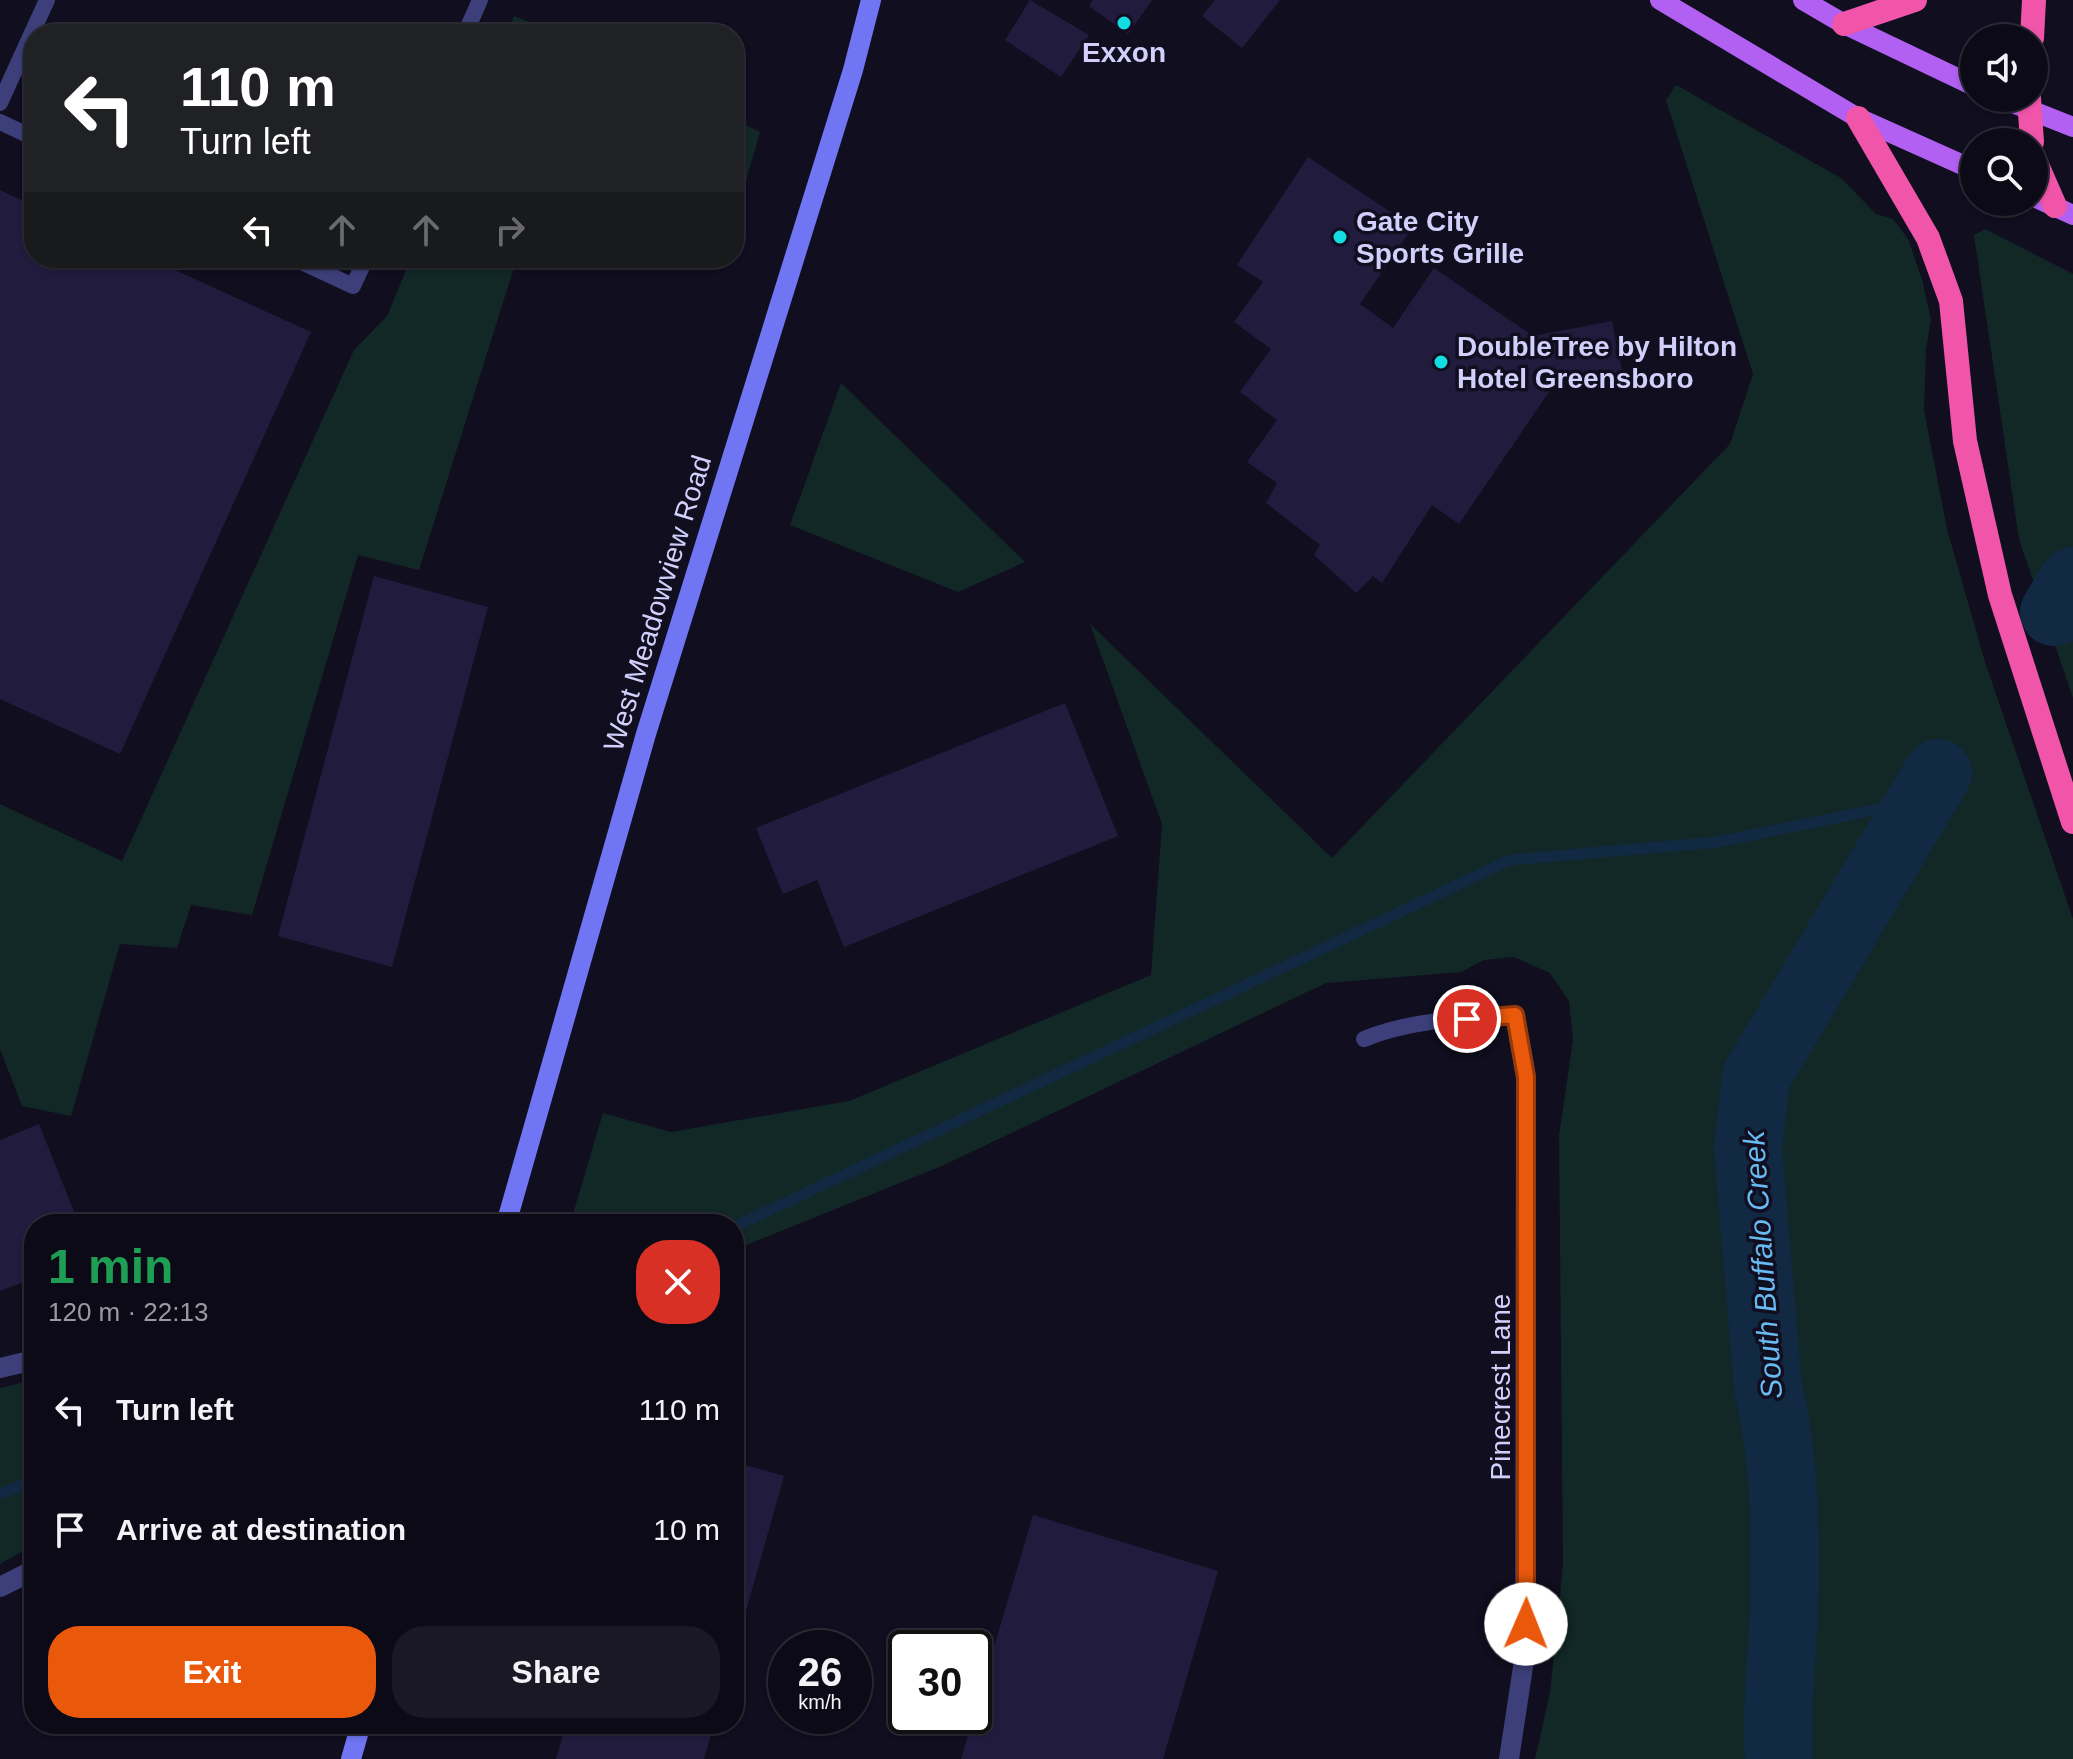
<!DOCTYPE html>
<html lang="en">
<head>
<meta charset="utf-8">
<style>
	body { margin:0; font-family:Arial,sans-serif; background:#1a1824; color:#f1f3f6; height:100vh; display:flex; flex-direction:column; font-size:30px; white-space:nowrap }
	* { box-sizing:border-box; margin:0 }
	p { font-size:26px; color:#9a9aa1 }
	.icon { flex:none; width:44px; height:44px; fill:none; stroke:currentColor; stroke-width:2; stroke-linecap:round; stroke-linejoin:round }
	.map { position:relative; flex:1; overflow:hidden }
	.panel { position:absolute; left:24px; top:1214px; width:720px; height:520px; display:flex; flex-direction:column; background:#0c0a17; border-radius:32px; box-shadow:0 2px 6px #0004,0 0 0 2px #2c2b36 }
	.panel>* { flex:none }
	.top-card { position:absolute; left:24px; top:24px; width:720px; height:244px; border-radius:32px; box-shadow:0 2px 6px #0004,0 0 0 2px #2c2b36; background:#202124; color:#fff; overflow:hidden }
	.buttons { position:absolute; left:1960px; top:24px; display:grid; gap:16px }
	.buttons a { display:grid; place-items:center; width:88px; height:88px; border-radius:50%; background:#0c0a17; box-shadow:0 2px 6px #0004,0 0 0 2px #2c2b36; font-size:40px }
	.speed { position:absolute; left:768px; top:1630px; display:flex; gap:16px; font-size:40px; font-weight:700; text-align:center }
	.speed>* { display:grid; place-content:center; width:104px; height:104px; border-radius:50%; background:#0c0a17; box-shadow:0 2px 6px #0004,0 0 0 2px #2c2b36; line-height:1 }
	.speed small { font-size:20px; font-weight:400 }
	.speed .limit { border:4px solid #111; border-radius:12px; background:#fff; color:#111 }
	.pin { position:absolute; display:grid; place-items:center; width:68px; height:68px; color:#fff; margin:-34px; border:4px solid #fff; border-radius:50%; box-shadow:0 2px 8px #0007 }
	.me { position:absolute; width:88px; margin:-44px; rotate:1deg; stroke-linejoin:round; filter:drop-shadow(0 0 6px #0008) }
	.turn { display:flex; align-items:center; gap:28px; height:168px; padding:0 24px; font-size:36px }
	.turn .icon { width:104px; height:104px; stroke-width:2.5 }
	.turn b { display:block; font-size:56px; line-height:68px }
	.lanes { display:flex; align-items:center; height:76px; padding:0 24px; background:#0003; justify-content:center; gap:40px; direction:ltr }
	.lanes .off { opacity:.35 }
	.round { display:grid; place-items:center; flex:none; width:84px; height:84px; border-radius:32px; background:#1a1824 }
	.headline { display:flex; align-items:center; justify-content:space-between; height:136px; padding:0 24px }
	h1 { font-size:48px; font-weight:700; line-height:60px; color:#1e9e55 }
	.cta { display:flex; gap:16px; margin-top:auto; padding:16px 24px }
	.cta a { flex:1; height:92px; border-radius:32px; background:#ea580c; color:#fff; font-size:32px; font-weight:700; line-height:92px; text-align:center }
	.cta a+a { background:#1a1824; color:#f1f3f6 }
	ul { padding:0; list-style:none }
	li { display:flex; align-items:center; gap:24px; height:120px; padding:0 24px }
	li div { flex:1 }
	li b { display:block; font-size:30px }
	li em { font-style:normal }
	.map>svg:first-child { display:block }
	.green { fill:#122826 }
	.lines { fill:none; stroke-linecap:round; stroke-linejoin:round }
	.stream { stroke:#122944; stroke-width:11 }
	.river { stroke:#122944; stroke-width:68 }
	.building { fill:#211c3e }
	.lane { stroke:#3d3f7a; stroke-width:16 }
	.street { stroke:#3d3f7a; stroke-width:20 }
	.secondary { stroke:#6f75f3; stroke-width:20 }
	.primary { stroke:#b160f1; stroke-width:20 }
	.highway { stroke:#f055aa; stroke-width:24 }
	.route-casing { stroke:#983908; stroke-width:20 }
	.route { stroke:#ea580c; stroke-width:14 }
	.poi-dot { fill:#14dce3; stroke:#100e1f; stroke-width:3 }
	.labels { text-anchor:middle; stroke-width:7; stroke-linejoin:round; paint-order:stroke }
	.poi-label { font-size:28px; font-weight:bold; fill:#d2d0fb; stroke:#100e1f; text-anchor:start }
	.street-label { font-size:28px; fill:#d2d0fb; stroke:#100e1f }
	.water-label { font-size:30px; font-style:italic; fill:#67bbf2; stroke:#100e1f }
</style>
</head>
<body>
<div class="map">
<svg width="2073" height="1759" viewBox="0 0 2073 1759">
	<rect width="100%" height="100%" fill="#100e1f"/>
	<!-- green -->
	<path class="green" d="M 514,16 L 559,33 L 561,34 L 506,34 Z
		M 1676,85 L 1841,178 L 1876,214 L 1893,219 L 1908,239 L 1922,279 L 1931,320 L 1926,349 L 1924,410 L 1947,529 L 1985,662 L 2073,919 L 2073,1759 L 1535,1759 L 1550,1693 L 1563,1565 L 1559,1136 L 1573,1040 L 1569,1001 L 1550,973 L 1514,957 L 1484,960 L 1461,972 L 1326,983 L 944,1165 L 734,1250 L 734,1224 L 570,1224 L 603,1113 L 671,1132 L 849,1101 L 1151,975 L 1162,824 L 1090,624 L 1332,858 L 1730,444 L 1753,374 L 1666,100 Z
		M 734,119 L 760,132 L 734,223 Z
		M 1985,229 L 2073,274 L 2073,698 L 2019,539 L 1974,235 Z
		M 411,258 L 517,258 L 419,570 L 358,555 L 252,915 L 191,905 L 177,948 L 120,944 L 71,1116 L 22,1106 L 0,1049 L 0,804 L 122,861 L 354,350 L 387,316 Z
		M 841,383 L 1025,562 L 958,592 L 790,525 Z
		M 34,1380 L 34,1545 L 0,1564 L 0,1388 Z"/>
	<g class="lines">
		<!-- stream -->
		<path class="stream" d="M 734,1227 L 1510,860 L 1717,842 L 1923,800
			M 0,1494 L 34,1480"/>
		<!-- river -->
		<path class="river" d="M 2054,612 L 2073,581
			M 1779,1759 C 1775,1694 1786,1629 1785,1564 C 1785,1506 1782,1444 1768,1388 L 1748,1148 L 1756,1077 L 1938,773"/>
	</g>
	<!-- building -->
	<path class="building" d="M 1030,0 L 1089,35 L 1061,77 L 1005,40 Z
		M 1093,0 L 1152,0 L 1128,34 L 1089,6 Z
		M 1215,0 L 1280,0 L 1242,48 L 1202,16 Z
		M 1308,157 L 1413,227 L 1360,304 L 1393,328 L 1434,268 L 1533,336 L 1612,321 L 1623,375 L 1551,389 L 1459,524 L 1432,505 L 1382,583 L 1373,576 L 1356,593 L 1314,555 L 1320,545 L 1266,503 L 1277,483 L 1247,462 L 1277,420 L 1240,392 L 1271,349 L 1234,322 L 1263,282 L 1237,265 Z
		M 0,190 L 34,206 L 34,258 L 149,258 L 311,332 L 120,754 L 0,699 Z
		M 374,576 L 488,607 L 392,967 L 278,936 Z
		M 1065,703 L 1118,836 L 844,947 L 817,880 L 783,894 L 756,828 Z
		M 39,1124 L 79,1224 L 34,1224 L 34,1278 L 0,1291 L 0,1140 Z
		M 734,1462 L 784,1476 L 735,1650 L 734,1650 Z
		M 1033,1515 L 1218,1571 L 1163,1759 L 961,1759 Z
		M 566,1724 L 714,1724 L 704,1759 L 556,1759 Z"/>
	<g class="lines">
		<!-- lane -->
		<path class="lane" d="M 465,34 L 480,0
			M 0,103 L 47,0
			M 0,122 L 34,138
			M 293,258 L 353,286 L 366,258
			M 1364,1039 C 1413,1019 1463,1019 1515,1015"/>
		<!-- street -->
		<path class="street" d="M 0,1368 L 34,1360
			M 0,1587 L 34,1570
			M 1509,1759 L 1525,1654 L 1526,1077 L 1515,1015"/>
		<!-- secondary -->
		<path class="secondary" d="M 506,1224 L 646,734 L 853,70 L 871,0
			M 351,1759 L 361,1724"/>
		<!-- primary -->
		<path class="primary" d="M 1660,0 L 1858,118 L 1974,170
			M 1803,0 L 1844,24 L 1974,86
			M 2000,98 L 2073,127
			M 2034,197 L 2073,215"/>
		<!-- highway -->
		<path class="highway" d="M 1844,24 L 1915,0
			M 2032,38 L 2034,0
			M 2029,98 L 2032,142
			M 1858,118 L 1928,238 L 1951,301 L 1965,441 L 2000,595 L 2073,822
			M 2034,158 L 2055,206"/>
	</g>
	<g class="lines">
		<defs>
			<path id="route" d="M 1467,1019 L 1515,1015 L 1526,1077 L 1526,1624"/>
		</defs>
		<!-- route casing -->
		<use href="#route" class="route-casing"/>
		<!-- route -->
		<use href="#route" class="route"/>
	</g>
	<!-- markers -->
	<g class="poi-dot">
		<circle cx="1124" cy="23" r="8"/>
		<circle cx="1340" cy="237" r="8"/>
		<circle cx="1441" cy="362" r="8"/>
	</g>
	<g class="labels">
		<!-- poi labels -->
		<g class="poi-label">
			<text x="1124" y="62" text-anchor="middle">Exxon</text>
			<text x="1356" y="231">Gate City<tspan x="1356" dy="32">Sports Grille</tspan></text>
			<text x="1457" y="356">DoubleTree by Hilton<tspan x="1457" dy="32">Hotel Greensboro</tspan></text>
		</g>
		<!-- street labels -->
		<g class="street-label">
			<text transform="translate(657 603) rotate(-73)" y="10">West Meadowview Road</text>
			<text transform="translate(1500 1387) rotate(-90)" y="10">Pinecrest Lane</text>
		</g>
		<!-- water labels -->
		<g class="water-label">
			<text transform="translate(1763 1265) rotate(-94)" y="10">South Buffalo Creek</text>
		</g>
	</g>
</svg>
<div class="buttons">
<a><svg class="icon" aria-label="sound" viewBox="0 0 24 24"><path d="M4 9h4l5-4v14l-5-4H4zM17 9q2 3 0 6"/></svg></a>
<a><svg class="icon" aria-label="search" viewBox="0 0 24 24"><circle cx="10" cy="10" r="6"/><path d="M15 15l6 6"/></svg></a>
</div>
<div class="speed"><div>26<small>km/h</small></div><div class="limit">30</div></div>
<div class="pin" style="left:1467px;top:1019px;background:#d93025"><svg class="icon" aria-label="arrive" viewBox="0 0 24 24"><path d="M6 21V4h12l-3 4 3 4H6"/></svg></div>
<svg class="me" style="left:1526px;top:1624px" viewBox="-20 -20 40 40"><circle r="19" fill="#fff"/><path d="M0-13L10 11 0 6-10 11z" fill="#ea580c"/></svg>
<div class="top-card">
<div class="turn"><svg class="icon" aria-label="left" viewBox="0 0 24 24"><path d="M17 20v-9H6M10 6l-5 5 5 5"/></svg><div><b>110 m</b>Turn left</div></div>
<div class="lanes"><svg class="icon" aria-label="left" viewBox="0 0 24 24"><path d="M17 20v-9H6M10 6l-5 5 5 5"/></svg><svg class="icon off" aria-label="ahead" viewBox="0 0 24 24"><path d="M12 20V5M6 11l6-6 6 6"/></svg><svg class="icon off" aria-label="ahead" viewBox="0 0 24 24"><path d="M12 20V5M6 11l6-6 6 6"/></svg><svg class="icon off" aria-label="right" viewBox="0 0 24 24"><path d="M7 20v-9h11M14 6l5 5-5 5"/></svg></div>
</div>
<section class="panel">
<div class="headline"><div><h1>1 min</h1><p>120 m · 22:13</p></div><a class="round" style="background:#d93025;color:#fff"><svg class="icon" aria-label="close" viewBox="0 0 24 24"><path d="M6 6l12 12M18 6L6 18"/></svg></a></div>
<ul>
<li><svg class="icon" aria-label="left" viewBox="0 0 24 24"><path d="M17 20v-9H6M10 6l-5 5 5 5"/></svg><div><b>Turn left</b></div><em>110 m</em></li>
<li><svg class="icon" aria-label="arrive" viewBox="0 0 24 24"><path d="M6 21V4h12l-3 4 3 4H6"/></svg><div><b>Arrive at destination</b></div><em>10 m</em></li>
</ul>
<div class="cta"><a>Exit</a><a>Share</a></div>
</section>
</div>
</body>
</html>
